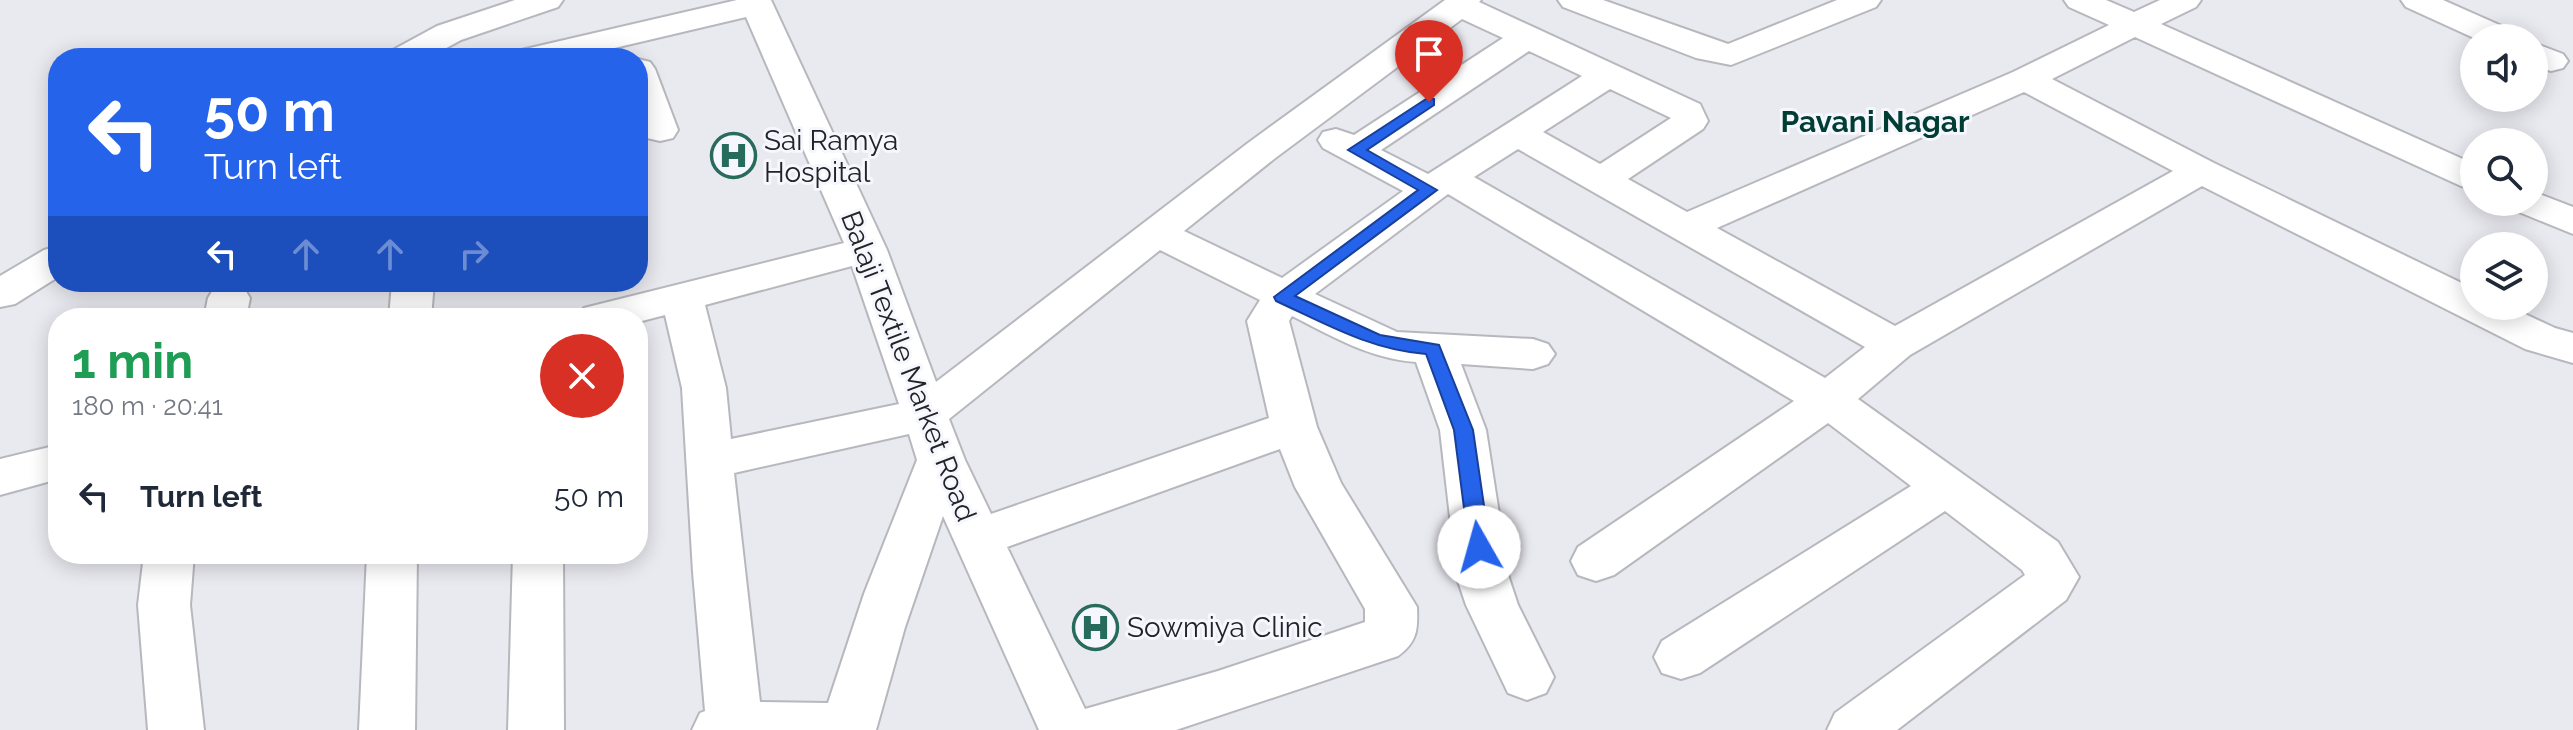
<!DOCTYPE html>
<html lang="en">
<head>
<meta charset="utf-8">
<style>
	body { margin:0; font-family:Raleway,sans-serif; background:#f6f6f7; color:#1f2937; height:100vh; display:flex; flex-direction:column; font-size:30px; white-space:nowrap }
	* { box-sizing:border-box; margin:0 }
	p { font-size:26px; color:#747a83 }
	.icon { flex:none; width:44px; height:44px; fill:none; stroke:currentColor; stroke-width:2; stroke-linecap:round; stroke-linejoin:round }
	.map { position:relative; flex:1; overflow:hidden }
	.drawer { position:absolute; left:48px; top:308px; width:600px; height:256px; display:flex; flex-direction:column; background:#fff; border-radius:32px; box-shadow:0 4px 20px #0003 }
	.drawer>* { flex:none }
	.hud { position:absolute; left:48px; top:48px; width:600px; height:244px; border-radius:32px; box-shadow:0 4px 20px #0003; background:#2563eb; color:#fff; overflow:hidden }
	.tools { position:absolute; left:2460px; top:24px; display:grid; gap:16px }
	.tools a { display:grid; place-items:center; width:88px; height:88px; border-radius:50%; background:#fff; box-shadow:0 4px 20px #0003; font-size:40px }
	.pin { position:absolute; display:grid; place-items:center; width:68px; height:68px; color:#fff; margin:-82px -34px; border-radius:50% 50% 50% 0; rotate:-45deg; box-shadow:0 0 8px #0007 }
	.pin .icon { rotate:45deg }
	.me { position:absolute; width:88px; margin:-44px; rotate:353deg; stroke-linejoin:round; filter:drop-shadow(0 0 6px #0008) }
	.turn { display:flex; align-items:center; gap:28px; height:168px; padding:0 24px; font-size:36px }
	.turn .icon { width:104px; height:104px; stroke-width:2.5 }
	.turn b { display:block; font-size:56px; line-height:68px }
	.lanes { display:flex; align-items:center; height:76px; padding:0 24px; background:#0003; justify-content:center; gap:40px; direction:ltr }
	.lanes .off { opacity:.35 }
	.round { display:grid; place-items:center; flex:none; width:84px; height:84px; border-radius:42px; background:#f6f6f7 }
	.headline { display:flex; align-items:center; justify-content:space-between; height:136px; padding:0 24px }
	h1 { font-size:48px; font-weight:700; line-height:60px; color:#1e9e55 }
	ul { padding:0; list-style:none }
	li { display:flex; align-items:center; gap:24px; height:104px; padding:0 24px }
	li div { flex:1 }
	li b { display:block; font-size:30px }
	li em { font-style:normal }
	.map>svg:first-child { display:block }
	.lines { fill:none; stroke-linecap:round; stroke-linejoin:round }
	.minor-casing { stroke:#b7b7be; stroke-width:4 }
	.minor { fill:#fff; fill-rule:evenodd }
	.route { fill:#2563eb; stroke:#184099; stroke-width:2 }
	.labels { text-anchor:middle; stroke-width:6; stroke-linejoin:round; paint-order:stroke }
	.poi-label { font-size:28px; fill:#232326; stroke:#f6f7fe; text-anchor:start }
	.street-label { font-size:28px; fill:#232326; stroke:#f6f7fe }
	.neighbourhood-label { font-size:30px; font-weight:bold; fill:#003d33; stroke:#f6f7fe }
</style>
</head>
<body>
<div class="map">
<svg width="2573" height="730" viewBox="0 0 2573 730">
	<rect width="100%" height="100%" fill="#e9e9f0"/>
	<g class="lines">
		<defs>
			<path id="minor" d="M 515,0 L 563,0 L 558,7 L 461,40 L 428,58 L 386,58 L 391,51 L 437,26 Z
				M 737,0 L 771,0 L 887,250 L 936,382 L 1248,143 L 1445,0 L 1481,0 L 1479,2 L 1700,104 L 1708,121 L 1703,129 L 1628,179 L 1687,212 L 2013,72 L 2109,25 L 2069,7 L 2064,0 L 2106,0 L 2134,12 L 2160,0 L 2201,0 L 2196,7 L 2161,24 L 2474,164 L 2474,189 L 2461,186 L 2135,37 L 2052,79 L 2214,163 L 2474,289 L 2474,306 L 2508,306 L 2555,328 L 2573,333 L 2573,363 L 2525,349 L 2202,186 L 1910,355 L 1858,399 L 2058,542 L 2079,577 L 2066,600 L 1897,730 L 1827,730 L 1835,713 L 2025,575 L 2022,570 L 1945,511 L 1700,673 L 1681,679 L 1662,673 L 1654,657 L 1662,641 L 1911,486 L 1828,423 L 1614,575 L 1596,581 L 1578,575 L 1571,561 L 1578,547 L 1794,401 L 1448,194 L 1315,294 L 1397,332 L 1533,339 L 1548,344 L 1555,354 L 1548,364 L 1533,369 L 1461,364 L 1486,430 L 1509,578 L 1518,605 L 1554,677 L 1546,693 L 1527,700 L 1508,693 L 1466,605 L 1457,578 L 1440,430 L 1416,362 C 1370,359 1332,336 1292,316 L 1289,321 L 1317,427 L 1341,483 L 1417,607 C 1418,630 1417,642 1398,656 L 1176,730 L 1039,730 L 943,516 L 905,627 L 876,730 L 692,730 L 700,713 L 705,711 L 693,572 L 682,388 L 665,315 L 638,322 L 638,318 L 578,318 L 584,308 L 844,243 L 746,17 L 572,58 L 512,58 L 517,51 ZM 1462,19 L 1503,38 L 1354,135 L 1336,129 L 1323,132 L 1318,140 L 1323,148 L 1403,191 L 1282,278 L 1184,231 L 1274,159 ZM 1529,51 L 1582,76 L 1428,174 L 1381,150 ZM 1610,89 L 1671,118 L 1600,164 L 1543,132 ZM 2024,92 L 2173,171 L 1895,326 L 1717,228 ZM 1518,149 L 1865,347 L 1825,378 L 1474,177 ZM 1160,250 L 1260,300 L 1247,321 L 1269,418 L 991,514 L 965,460 L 949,419 ZM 852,266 L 899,404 L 731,439 L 726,388 L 705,305 ZM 909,434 L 917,460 L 864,594 L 828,703 L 760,702 L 734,473 ZM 1280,449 L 1295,487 L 1365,609 L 1365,622 L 1218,671 L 1085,709 L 1007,547 Z
				M 1558,0 L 1603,0 L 1728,44 L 1837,0 L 1881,0 L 1876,7 L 1731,65 L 1696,58 L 1563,7 Z
				M 2401,0 L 2443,0 L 2513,31 L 2518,38 L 2474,38 L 2406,7 Z
				M 2534,43 L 2563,54 L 2568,61 L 2563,68 L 2551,71 L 2534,66 Z
				M 638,59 L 650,62 L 655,69 L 678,130 L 673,138 L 660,141 L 647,138 C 632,116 638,84 638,59 Z
				M 2534,192 L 2573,207 L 2573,234 L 2514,210 L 2509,202 L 2534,202 Z
				M 58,246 L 58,277 L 15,304 L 0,307 L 0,276 L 44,250 Z
				M 392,282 L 434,282 L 431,318 L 389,318 Z
				M 229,284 L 244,288 L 250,298 L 246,318 L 204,318 L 208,298 L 214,288 Z
				M 58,445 L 58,479 L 0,495 L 0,459 Z
				M 144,554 L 194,554 L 190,605 L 204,730 L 148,730 L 138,605 Z
				M 367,554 L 417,554 L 415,730 L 359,730 Z
				M 513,554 L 563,554 L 564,730 L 508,730 Z"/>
		</defs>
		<!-- minor casing -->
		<use href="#minor" class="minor-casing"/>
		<!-- minor -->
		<use href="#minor" class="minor"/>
	</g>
	<!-- route -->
	<path class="route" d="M 1429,97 L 1434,99 L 1434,105 L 1367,150 L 1437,190 L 1295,296 L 1380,335 L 1439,345 L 1473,430 L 1490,547 L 1487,553 L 1472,553 L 1469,547 L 1454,430 L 1426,354 C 1371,350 1326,324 1276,301 L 1274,297 L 1418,190 L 1348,150 Z"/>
	<!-- icons -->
	<defs>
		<symbol id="hospital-ring" viewBox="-11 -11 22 22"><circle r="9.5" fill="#f6f7fe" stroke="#276b5c" stroke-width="1.5"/><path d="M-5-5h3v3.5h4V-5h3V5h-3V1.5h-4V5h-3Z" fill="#276b5c"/></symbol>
	</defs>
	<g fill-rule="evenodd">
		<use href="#hospital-ring" x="708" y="130" width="51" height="51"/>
		<use href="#hospital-ring" x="1070" y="602" width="51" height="51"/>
	</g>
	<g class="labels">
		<!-- poi labels -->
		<g class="poi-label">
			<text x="764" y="150">Sai Ramya<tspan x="764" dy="32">Hospital</tspan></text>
			<text x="1127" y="637">Sowmiya Clinic</text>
		</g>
		<!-- street labels -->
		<g class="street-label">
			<text transform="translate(909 366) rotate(69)" y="10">Balaji Textile Market Road</text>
		</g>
		<!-- neighbourhood labels -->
		<g class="neighbourhood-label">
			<text x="1875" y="132">Pavani Nagar</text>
		</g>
	</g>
</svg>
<div class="tools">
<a><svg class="icon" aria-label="sound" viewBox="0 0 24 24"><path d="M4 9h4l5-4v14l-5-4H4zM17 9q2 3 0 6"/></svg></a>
<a><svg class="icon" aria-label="search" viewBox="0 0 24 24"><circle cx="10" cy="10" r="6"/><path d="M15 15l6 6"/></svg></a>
<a><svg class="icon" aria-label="layers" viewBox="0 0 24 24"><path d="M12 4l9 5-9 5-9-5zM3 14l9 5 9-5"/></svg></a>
</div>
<div class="pin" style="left:1429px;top:102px;background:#d93025"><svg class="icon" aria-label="arrive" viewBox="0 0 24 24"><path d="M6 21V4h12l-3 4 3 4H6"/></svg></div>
<svg class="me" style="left:1479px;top:547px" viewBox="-20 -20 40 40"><circle r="19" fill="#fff"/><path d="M0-13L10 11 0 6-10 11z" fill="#2563eb"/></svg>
<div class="hud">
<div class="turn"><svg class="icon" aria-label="left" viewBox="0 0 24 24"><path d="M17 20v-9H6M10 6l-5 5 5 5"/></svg><div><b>50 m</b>Turn left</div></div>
<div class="lanes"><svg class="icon" aria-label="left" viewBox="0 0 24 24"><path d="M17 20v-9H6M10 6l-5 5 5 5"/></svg><svg class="icon off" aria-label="ahead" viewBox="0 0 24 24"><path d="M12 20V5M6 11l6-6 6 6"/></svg><svg class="icon off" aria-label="ahead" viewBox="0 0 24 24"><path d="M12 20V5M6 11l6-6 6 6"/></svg><svg class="icon off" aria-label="right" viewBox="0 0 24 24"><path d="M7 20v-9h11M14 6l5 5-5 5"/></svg></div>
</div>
<section class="drawer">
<div class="headline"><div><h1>1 min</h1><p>180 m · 20:41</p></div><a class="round" style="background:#d93025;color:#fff"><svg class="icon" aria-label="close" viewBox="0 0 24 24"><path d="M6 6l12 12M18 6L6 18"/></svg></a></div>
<ul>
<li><svg class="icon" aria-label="left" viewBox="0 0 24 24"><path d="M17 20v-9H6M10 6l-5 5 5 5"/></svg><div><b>Turn left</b></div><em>50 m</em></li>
</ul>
</section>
</div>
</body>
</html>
